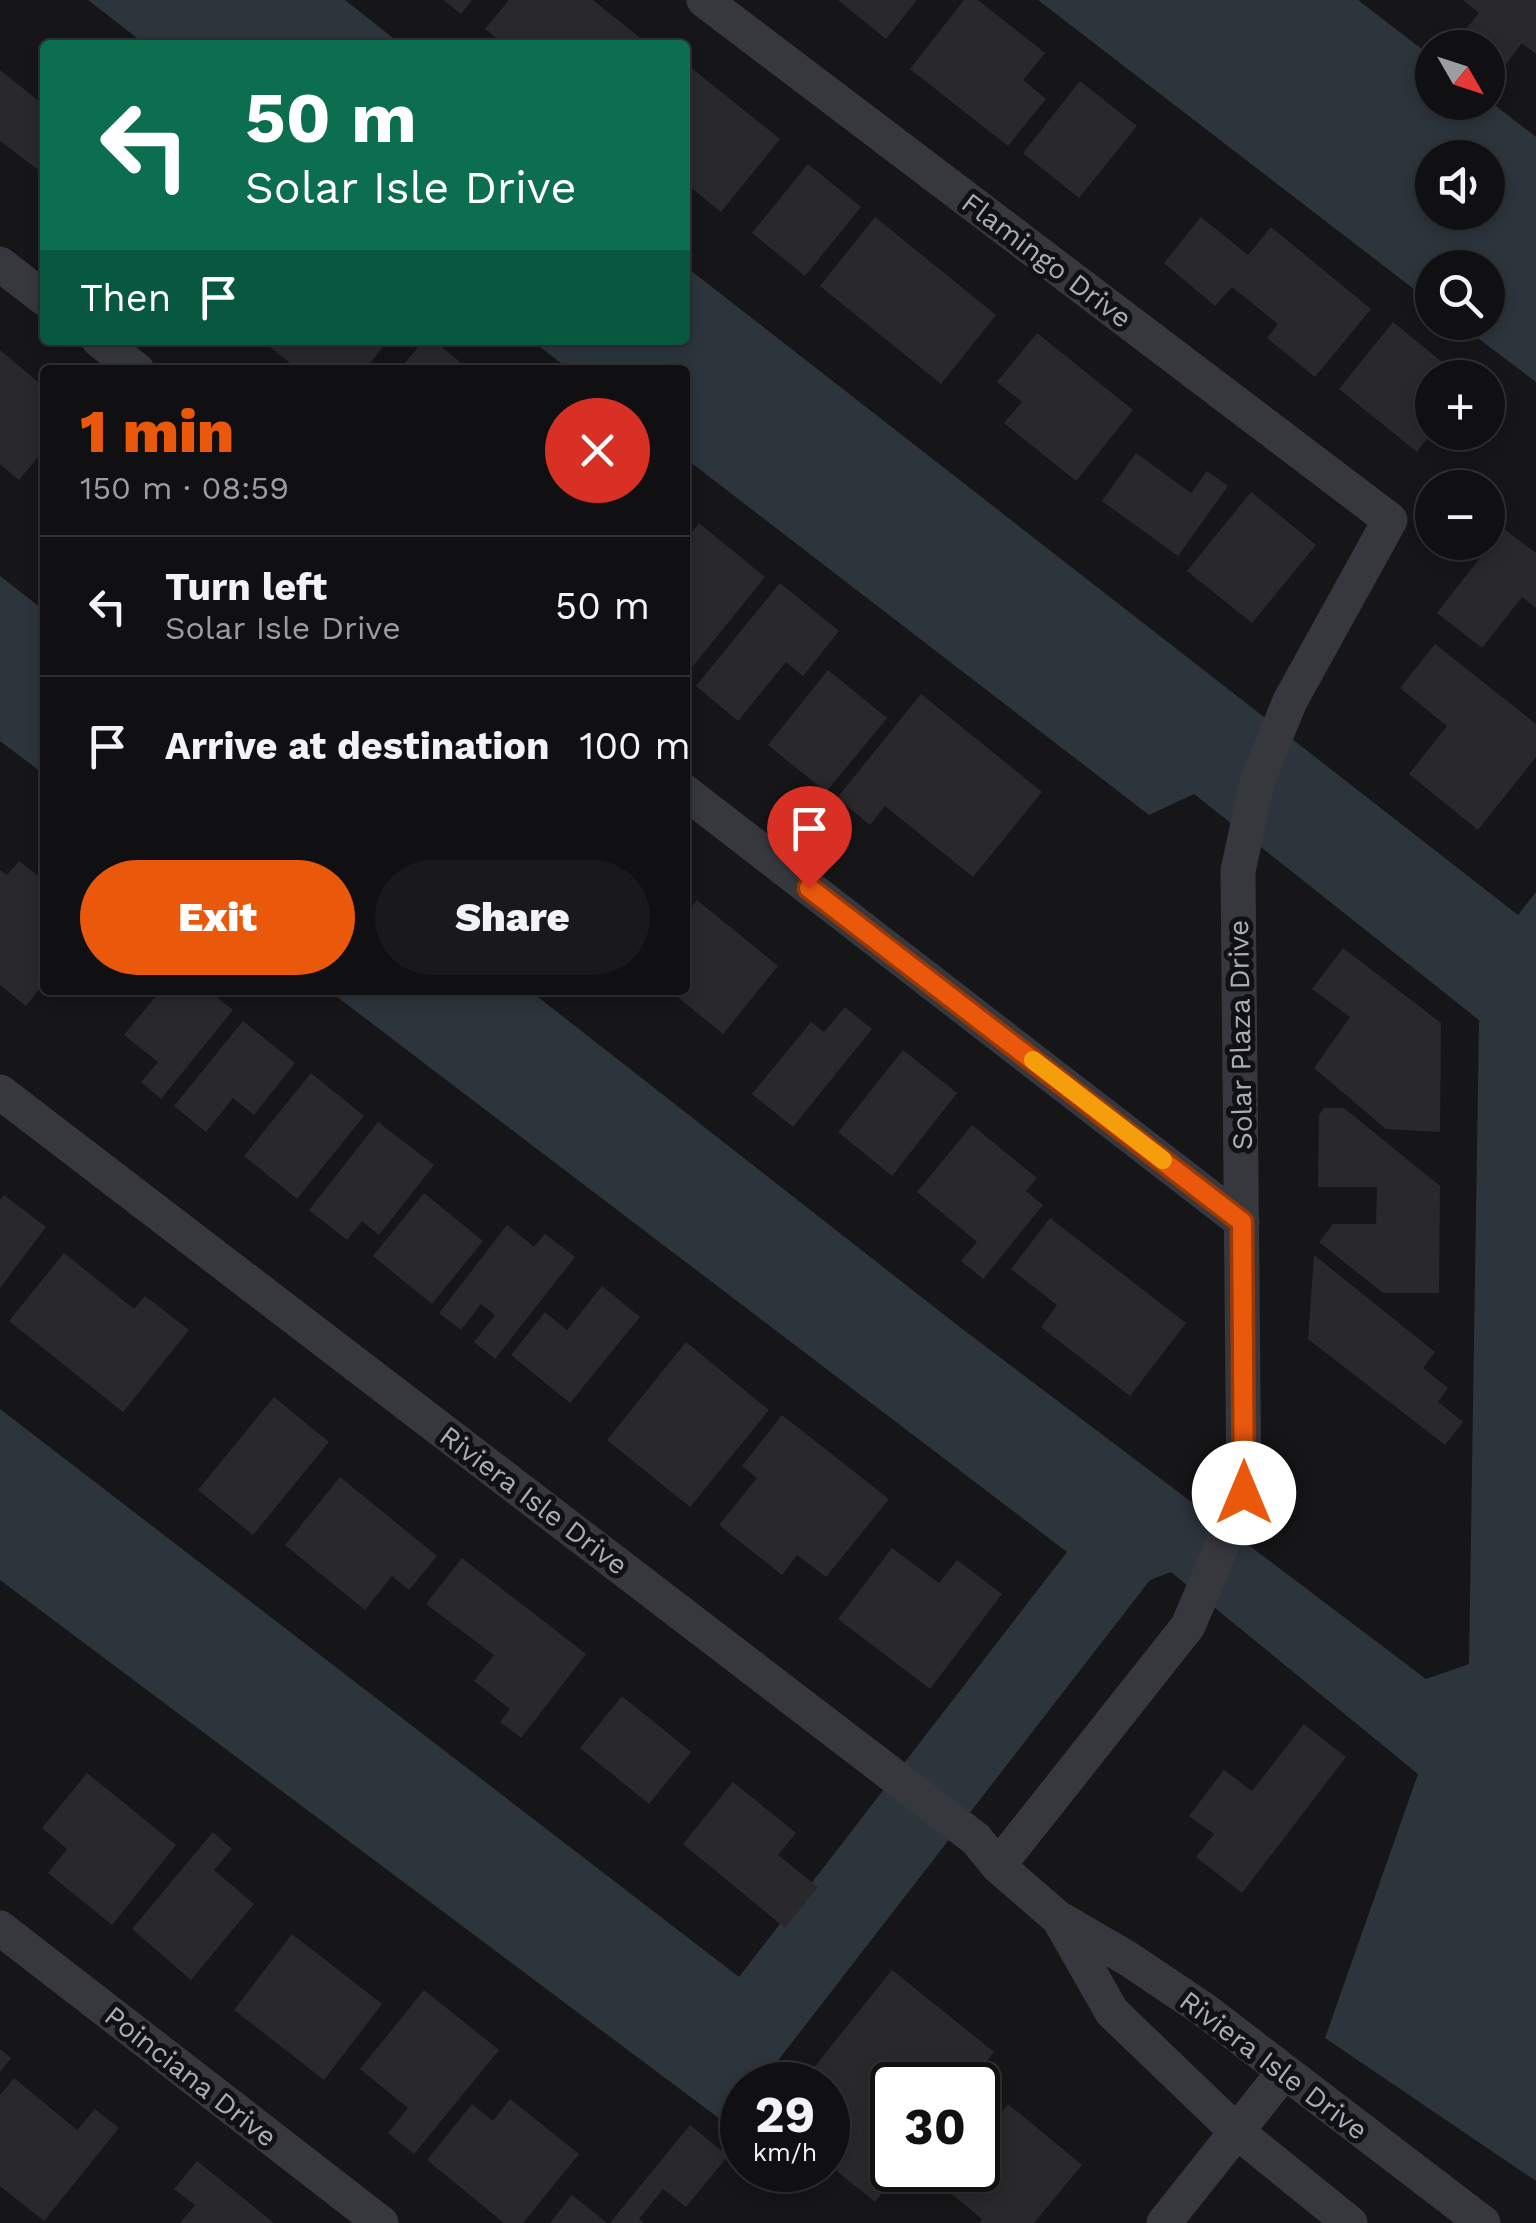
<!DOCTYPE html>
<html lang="en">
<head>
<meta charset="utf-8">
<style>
	body { margin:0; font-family:"Work Sans",sans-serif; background:#19191b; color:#f1f3f6; height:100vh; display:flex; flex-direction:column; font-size:38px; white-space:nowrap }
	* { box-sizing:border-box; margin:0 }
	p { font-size:32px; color:#9c9d9f }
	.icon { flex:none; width:55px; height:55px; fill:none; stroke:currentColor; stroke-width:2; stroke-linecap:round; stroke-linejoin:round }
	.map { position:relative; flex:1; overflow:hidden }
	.drawer { position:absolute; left:40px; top:365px; width:650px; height:630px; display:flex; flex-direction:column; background:#101012; border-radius:10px; box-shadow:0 5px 15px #0003,0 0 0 2px #303032 }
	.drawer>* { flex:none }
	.hud { position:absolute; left:40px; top:40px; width:650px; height:305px; border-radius:10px; box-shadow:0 5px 15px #0003,0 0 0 2px #303032; background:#0b6e4f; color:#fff; overflow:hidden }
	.needle { width:65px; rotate:129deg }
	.controls { position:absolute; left:1415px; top:30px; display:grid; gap:20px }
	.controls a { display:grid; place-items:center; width:90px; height:90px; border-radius:50%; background:#101012; box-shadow:0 5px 15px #0003,0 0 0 2px #303032; font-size:50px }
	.speed { position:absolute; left:720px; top:2062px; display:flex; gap:20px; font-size:50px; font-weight:700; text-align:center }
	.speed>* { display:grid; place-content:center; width:130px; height:130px; border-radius:50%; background:#101012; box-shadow:0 5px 15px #0003,0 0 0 2px #303032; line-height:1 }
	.speed small { font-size:25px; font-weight:400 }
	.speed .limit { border:5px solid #111; border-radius:15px; background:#fff; color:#111 }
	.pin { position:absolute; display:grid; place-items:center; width:85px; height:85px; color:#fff; margin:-102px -42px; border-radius:50% 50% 50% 0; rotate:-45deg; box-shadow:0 0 10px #0007 }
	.pin .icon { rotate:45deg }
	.me { position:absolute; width:110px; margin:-55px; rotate:0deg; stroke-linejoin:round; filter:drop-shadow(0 0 8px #0008) }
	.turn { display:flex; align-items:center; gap:35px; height:210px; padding:0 40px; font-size:45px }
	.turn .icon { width:130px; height:130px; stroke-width:2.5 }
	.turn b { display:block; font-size:70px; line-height:85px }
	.then { display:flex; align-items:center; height:95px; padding:0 40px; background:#0003; gap:20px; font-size:38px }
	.round { display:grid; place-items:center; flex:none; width:105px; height:105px; border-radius:52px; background:#19191b }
	.summary { display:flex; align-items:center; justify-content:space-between; height:170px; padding:0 40px }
	h1 { font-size:60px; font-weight:800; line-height:75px; color:#ea580c }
	.primary-button { display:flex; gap:20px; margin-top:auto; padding:20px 40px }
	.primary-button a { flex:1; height:115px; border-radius:60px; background:#ea580c; color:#fff; font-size:40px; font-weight:800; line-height:115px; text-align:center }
	.primary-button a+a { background:#19191b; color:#f1f3f6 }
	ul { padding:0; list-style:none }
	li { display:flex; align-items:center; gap:30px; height:140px; padding:0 40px; border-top:2px solid #303032 }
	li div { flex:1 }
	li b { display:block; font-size:38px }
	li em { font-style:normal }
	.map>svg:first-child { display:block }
	.water { fill:#2c353c; fill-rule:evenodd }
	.building { fill:#29292c }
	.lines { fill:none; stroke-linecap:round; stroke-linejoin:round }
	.street { stroke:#37383d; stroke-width:35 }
	.route-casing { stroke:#983908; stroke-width:25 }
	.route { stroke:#ea580c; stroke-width:18 }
	.slow { stroke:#f59e0b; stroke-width:18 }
	.labels { text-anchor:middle; stroke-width:10; stroke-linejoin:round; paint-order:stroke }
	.street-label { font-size:28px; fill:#a8adb8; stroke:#111113 }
</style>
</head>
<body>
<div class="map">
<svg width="1536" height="2223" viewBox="0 0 1536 2223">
	<rect width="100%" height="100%" fill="#161618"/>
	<!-- water -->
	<path class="water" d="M 88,0 L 345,0 L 402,45 L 146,45 Z
		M 1038,0 L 1358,0 L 1432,57 L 1432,102 L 1488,102 L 1488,100 L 1536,137 L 1536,382 L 1458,323 L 1488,322 L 1488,268 L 1432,268 L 1432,303 ZM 1432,158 L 1488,158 L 1488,212 L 1432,212 Z
		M 685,266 L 1518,915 L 1536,892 L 1536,2181 L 1325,2038 L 1418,1774 L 1171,1572 L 1150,1580 L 759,2085 L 742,2085 L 742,2107 L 728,2125 L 0,1580 L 0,1409 L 739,1977 L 1067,1552 L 328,990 L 529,990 L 961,1328 L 1426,1679 L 1469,1664 L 1479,1020 L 1194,794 L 1149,815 L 685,458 L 685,370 L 570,370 L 531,340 L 685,340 Z
		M 0,576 L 45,611 L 45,775 L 0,741 Z"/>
	<!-- building -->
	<path class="building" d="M 443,0 L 472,0 L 461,14 Z
		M 509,0 L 593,0 L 649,45 L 505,45 L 485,29 Z
		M 838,0 L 917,0 L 886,39 Z
		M 964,0 L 978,0 L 1045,53 L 1023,80 L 1046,99 L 1008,146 L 910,69 Z
		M 1463,0 L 1536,0 L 1536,54 L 1522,43 L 1506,64 L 1464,31 L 1479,13 Z
		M 685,63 L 780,139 L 721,212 L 685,183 Z
		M 0,70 L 45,106 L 45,175 L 0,141 Z
		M 1080,81 L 1137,126 L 1079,198 L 1023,153 Z
		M 808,164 L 861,207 L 805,276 L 752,233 Z
		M 875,217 L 996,315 L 941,384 L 820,286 Z
		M 1201,217 L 1248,255 L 1271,227 L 1371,309 L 1315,377 L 1267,338 L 1278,324 L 1232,287 L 1215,306 L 1164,263 Z
		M 1393,322 L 1447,366 L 1438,378 L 1432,378 L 1432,432 L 1417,452 L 1339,389 Z
		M 1037,333 L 1133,410 L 1076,481 L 1004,423 L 1022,402 L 997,382 Z
		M 261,340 L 388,340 L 365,370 L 299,370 Z
		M 424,340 L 433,340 L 470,370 L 399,370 Z
		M 0,350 L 45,388 L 45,449 L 19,480 L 0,464 Z
		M 1136,453 L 1191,493 L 1207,471 L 1228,486 L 1178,556 L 1102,501 Z
		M 1251,492 L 1316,545 L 1252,623 L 1187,571 Z
		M 699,523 L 765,577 L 689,671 L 685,668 L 685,541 Z
		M 1503,528 L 1536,553 L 1536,608 L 1522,597 L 1482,648 L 1437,613 Z
		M 780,583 L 839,631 L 803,676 L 786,662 L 738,721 L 696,686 Z
		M 1435,644 L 1536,724 L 1536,757 L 1478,830 L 1409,774 L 1447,726 L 1400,688 Z
		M 828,670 L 887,718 L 826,792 L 768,745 Z
		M 921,694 L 1042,792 L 973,877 L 885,806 L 870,825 L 837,798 Z
		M 19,861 L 45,881 L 45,982 L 26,1006 L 0,985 L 0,870 L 7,875 Z
		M 697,900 L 778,966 L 723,1034 L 669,990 L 685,990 L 685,915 Z
		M 1343,948 L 1441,1023 L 1440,1132 L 1386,1129 L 1314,1068 L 1350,1017 L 1312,989 Z
		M 161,990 L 208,990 L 233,1010 L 161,1099 L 141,1082 L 158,1062 L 124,1035 Z
		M 845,1007 L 872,1029 L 793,1127 L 752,1094 L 811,1022 L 824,1032 Z
		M 243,1021 L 295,1063 L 254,1115 L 233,1098 L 206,1132 L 174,1106 Z
		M 903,1050 L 957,1093 L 892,1176 L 838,1132 Z
		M 311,1073 L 364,1116 L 297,1199 L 244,1156 Z
		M 1324,1108 L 1344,1108 L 1440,1186 L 1439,1293 L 1383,1293 L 1319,1242 L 1333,1224 L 1376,1224 L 1377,1187 L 1318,1187 L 1319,1115 Z
		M 378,1122 L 434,1165 L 379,1235 L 362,1221 L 347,1240 L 309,1210 Z
		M 972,1125 L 1037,1178 L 1026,1191 L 1043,1205 L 983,1279 L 961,1261 L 977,1242 L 917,1192 Z
		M 424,1193 L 483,1241 L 432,1304 L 373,1256 Z
		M 4,1195 L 46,1227 L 0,1288 L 0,1200 Z
		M 1050,1218 L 1186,1323 L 1130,1396 L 1041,1327 L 1057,1305 L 1011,1269 Z
		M 507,1225 L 534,1247 L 545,1234 L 575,1257 L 495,1359 L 474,1342 L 495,1315 L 481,1304 L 461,1330 L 439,1313 Z
		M 64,1253 L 134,1309 L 145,1296 L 189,1330 L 123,1412 L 9,1321 Z
		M 1314,1255 L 1435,1352 L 1423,1368 L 1448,1388 L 1438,1402 L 1463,1422 L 1445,1445 L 1308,1339 Z
		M 602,1286 L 640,1317 L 570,1403 L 511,1355 L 545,1312 L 567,1330 Z
		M 686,1342 L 769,1410 L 690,1507 L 607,1440 Z
		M 274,1397 L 329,1442 L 253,1535 L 198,1490 Z
		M 782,1415 L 889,1499 L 826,1577 L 797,1555 L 782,1575 L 719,1525 L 757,1478 L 742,1466 Z
		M 340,1477 L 437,1556 L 409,1590 L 392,1576 L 365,1610 L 285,1545 Z
		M 892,1548 L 939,1583 L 957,1560 L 1002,1594 L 930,1689 L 838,1619 Z
		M 462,1558 L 586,1654 L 521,1738 L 500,1722 L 510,1709 L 474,1681 L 494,1655 L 426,1604 Z
		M 622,1696 L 691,1752 L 649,1804 L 580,1748 Z
		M 1304,1724 L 1346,1757 L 1242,1893 L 1196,1857 L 1214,1834 L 1189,1816 L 1224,1770 L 1252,1791 Z
		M 87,1773 L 176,1845 L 112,1925 L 48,1873 L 67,1849 L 42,1828 Z
		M 733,1782 L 796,1833 L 778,1855 L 818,1887 L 785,1928 L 683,1844 Z
		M 213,1832 L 232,1849 L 214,1870 L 254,1904 L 191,1980 L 132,1929 Z
		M 292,1934 L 382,2004 L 324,2080 L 234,2010 Z
		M 892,1970 L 994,2052 L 968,2085 L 892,2085 L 892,2170 L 900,2170 L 875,2202 L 828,2164 L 828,2085 L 800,2085 Z
		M 424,1990 L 499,2050 L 414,2154 L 388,2133 L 408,2108 L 360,2069 Z
		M 0,2049 L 11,2058 L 0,2072 Z
		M 14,2078 L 77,2130 L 95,2109 L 119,2128 L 44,2221 L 0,2186 L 0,2095 Z
		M 510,2099 L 579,2154 L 523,2223 L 504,2223 L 427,2160 L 472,2104 L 493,2121 Z
		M 1008,2104 L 1082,2165 L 1034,2223 L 979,2223 L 982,2219 L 942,2186 L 954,2170 L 978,2170 L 978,2142 Z
		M 690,2125 L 728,2156 L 686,2207 L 663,2189 L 639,2219 L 644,2223 L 610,2223 Z
		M 197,2161 L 274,2223 L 180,2223 L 195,2205 L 174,2189 Z
		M 572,2195 L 607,2223 L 550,2223 Z"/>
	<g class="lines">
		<!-- street -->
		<path class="street" d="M 704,0 L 1390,520 L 1290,701 L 1257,782 L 1238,871 L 1244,1493 L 1188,1626 L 998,1866
			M 0,264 L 45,299
			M 99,340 L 137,370
			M 685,792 L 1242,1222
			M 0,1092 L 976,1839 L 998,1866 L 1058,1918 L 1127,1958 L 1203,2009 L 1483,2223
			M 1059,1919 L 1112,2012 L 1236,2131 L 1350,2223
			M 0,1928 L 381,2223
			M 1164,2223 L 1284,2072"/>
	</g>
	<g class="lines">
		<defs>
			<path id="route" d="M 809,888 L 1242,1222 L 1244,1493"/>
		</defs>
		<!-- route casing -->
		<use href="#route" class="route-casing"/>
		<!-- route -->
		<use href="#route" class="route"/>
		<!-- slow -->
		<path class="slow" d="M 1033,1060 L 1163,1160"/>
	</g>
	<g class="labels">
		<!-- street labels -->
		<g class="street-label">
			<text transform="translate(1047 260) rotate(37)" y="10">Flamingo Drive</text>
			<text transform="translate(1240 1035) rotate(-91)" y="10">Solar Plaza Drive</text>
			<text transform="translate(534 1500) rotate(37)" y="10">Riviera Isle Drive</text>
			<text transform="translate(1274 2065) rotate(37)" y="10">Riviera Isle Drive</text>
			<text transform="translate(191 2076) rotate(38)" y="10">Poinciana Drive</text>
		</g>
	</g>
</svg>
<div class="controls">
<a><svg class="needle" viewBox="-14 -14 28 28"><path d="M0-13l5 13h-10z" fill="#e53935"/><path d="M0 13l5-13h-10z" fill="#9c9d9f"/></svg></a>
<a><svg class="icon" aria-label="sound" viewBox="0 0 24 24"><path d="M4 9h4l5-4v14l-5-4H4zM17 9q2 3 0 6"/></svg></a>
<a><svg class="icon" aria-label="search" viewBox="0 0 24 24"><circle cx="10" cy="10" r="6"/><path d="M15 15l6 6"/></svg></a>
<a>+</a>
<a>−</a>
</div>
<div class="speed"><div>29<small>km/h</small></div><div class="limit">30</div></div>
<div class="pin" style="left:809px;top:888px;background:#d93025"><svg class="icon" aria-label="arrive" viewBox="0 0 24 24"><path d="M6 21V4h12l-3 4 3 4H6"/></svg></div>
<svg class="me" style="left:1244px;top:1493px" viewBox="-20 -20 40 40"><circle r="19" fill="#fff"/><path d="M0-13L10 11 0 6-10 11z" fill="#ea580c"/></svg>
<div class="hud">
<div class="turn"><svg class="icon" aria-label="left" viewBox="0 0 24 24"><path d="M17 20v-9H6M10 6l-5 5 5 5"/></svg><div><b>50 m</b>Solar Isle Drive</div></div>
<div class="then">Then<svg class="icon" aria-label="arrive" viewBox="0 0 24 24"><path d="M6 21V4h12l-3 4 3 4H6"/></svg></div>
</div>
<section class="drawer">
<div class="summary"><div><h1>1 min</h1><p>150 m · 08:59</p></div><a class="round" style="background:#d93025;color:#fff"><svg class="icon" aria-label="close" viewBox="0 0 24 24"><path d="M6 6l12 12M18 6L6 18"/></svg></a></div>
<ul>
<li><svg class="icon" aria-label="left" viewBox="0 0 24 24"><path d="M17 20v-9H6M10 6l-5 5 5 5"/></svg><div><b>Turn left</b><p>Solar Isle Drive</p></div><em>50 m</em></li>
<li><svg class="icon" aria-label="arrive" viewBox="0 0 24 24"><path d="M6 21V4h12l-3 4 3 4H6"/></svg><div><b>Arrive at destination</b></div><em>100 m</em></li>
</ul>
<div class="primary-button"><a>Exit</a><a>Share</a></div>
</section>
</div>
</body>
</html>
